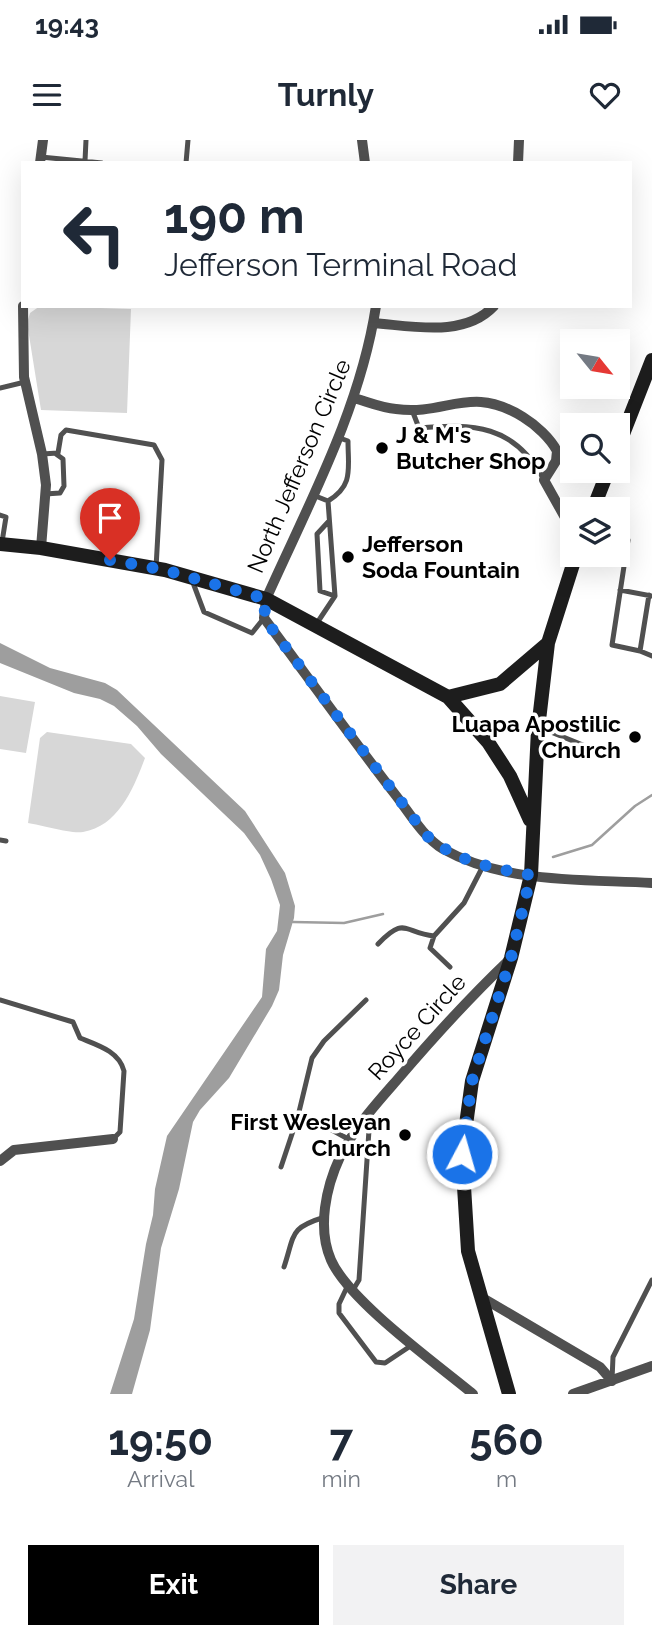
<!DOCTYPE html>
<html lang="en">
<head>
<meta charset="utf-8">
<style>
	body { margin:0; font-family:Raleway,sans-serif; background:#f2f2f3; color:#1f2937; height:100vh; display:flex; flex-direction:column; font-size:26px; white-space:nowrap }
	* { box-sizing:border-box; margin:0 }
	p { font-size:23px; color:#747a83 }
	.icon { flex:none; width:38px; height:38px; fill:none; stroke:currentColor; stroke-width:2; stroke-linecap:round; stroke-linejoin:round }
	.map { position:relative; height:1254px; overflow:hidden }
	.sheet { display:flex; flex-direction:column; background:#fff; flex:1 }
	.sheet>* { flex:none }
	.top-card { position:absolute; left:21px; top:21px; width:611px; height:147px; border-radius:0px; box-shadow:0 7px 28px #0002; background:#fff; color:#1f2937; overflow:hidden }
	.needle { width:46px; rotate:120deg }
	.fabs { position:absolute; left:560px; top:189px; display:grid; gap:14px }
	.fabs a { display:grid; place-items:center; width:70px; height:70px; border-radius:0px; background:#fff; box-shadow:0 7px 28px #0002; font-size:35px }
	.pin { position:absolute; display:grid; place-items:center; width:60px; height:60px; color:#fff; margin:-72px -30px; border-radius:50% 50% 50% 0; rotate:-45deg; box-shadow:0 0 7px #0007 }
	.pin .icon { rotate:45deg }
	.me { position:absolute; width:77px; margin:-38px; rotate:6deg; stroke-linejoin:round; filter:drop-shadow(0 0 5px #0008) }
	.turn { display:flex; align-items:center; gap:24px; height:147px; padding:0 28px; font-size:32px }
	.turn .icon { width:91px; height:91px; stroke-width:2.5 }
	.turn b { display:block; font-size:49px; line-height:60px }
	.eta { display:flex; justify-content:space-evenly; align-items:center; height:119px; text-align:center }
	.eta b { font-size:42px; font-weight:700; line-height:49px }
	.primary-button { display:flex; gap:14px; margin-top:auto; padding:14px 28px }
	.primary-button a { flex:1; height:80px; border-radius:0px; background:#000; color:#fff; font-size:28px; font-weight:700; line-height:80px; text-align:center }
	.primary-button a+a { background:#f2f2f3; color:#1f2937 }
	.status { display:flex; justify-content:space-between; align-items:center; height:49px; padding:0 35px; background:#fff; direction:ltr }
	.status svg { height:19px; fill:currentColor }
	header { display:flex; justify-content:space-between; align-items:center; height:91px; padding:0 28px; background:#fff; font-size:32px; font-weight:700 }
	.map>svg:first-child { display:block }
	.green { fill:#d7d7d7 }
	.water { fill:#9e9e9e }
	.lines { fill:none; stroke-linecap:round; stroke-linejoin:round }
	.stream { stroke:#9e9e9e; stroke-width:2.5 }
	.lane { stroke:#505050; stroke-width:5 }
	.street { stroke:#505050; stroke-width:10 }
	.secondary { stroke:#1d1d1d; stroke-width:14 }
	.route { stroke:#1a73e8; stroke-width:12; stroke-dasharray:0 21.6 }
	.poi-dot { fill:#000; stroke:#fff; stroke-width:2.5 }
	.labels { text-anchor:middle; stroke-width:7; stroke-linejoin:round; paint-order:stroke }
	.poi-label { font-size:23px; font-weight:bold; fill:#000; stroke:#fff; text-anchor:start }
	.street-label { font-size:23px; fill:#000; stroke:#fff }
</style>
</head>
<body>
<div class="status"><b>19:43</b><svg viewBox="0 0 49 12"><path d="M0 12V9h3v3zM5 12V6h3v6zM10 12V3h3v9zM15 12V0h3v12zM26 1h20v11H26zM47 4h2v5h-2z"/></svg></div>
<header><svg class="icon" aria-label="menu" viewBox="0 0 24 24"><path d="M4 6h16M4 12h16M4 18h16"/></svg>Turnly<svg class="icon" aria-label="heart" viewBox="0 0 24 24"><path d="M12 20l-8-8c-3-5 5-10 8-4 3-6 11-1 8 4z"/></svg></header>
<div class="map">
<svg width="652" height="1254" viewBox="0 0 652 1254">
	<rect width="100%" height="100%" fill="#fff"/>
	<!-- green -->
	<path class="green" d="M 40,166 L 131,169 L 127,273 L 41,270 L 27,183 L 30,173 Z
		M 0,556 L 35,562 L 26,613 L 0,609 Z
		M 47,592 L 131,604 L 145,618 C 134,647 119,686 83,692 C 70,694 42,685 28,683 L 40,598 Z"/>
	<!-- water -->
	<path class="water" d="M 0,503 L 50,528 L 105,543 L 117,550 L 245,671 L 285,733 L 295,766 L 294,778 L 283,815 L 279,850 L 272,866 L 229,938 L 200,970 L 193,982 L 179,1049 L 161,1108 L 150,1190 L 132,1254 L 110,1254 L 134,1179 L 146,1104 L 153,1075 L 155,1049 L 167,996 L 262,857 L 266,809 L 277,791 L 280,765 L 271,739 L 260,715 L 244,693 L 161,614 L 137,586 L 114,566 L 100,559 L 74,553 L 0,523 Z"/>
	<g class="lines">
		<!-- stream -->
		<path class="stream" d="M 553,717 L 592,705 L 635,666 L 652,655
			M 293,782 L 344,783 L 383,774"/>
		<!-- lane -->
		<path class="lane" d="M 41,17 L 102,23
			M 85,21 L 86,0
			M 186,23 L 188,0
			M 0,248 L 25,242
			M 412,270 L 419,288 C 473,283 514,285 543,338
			M 42,314 L 58,313 L 61,295 L 66,290 L 154,305 L 162,320 L 156,428
			M 45,354 L 60,353 L 64,346 L 63,319 L 56,314
			M 313,355 L 328,361 L 335,456 L 317,483
			M 328,361 C 354,345 348,329 348,301 L 337,297
			M 0,375 L 6,377 L 2,402
			M 329,381 L 317,394 L 320,451 L 335,456
			M 618,398 L 628,400 L 612,505 L 640,511 L 652,516
			M 192,440 L 204,472 L 252,493 L 264,478
			M 620,450 L 652,456
			M 640,511 L 649,455
			M 541,588 L 610,616
			M 0,700 L 6,701
			M 378,804 C 405,776 403,792 434,796
			M 450,827 L 430,808 L 434,796 L 464,763 L 483,726
			M 0,860 L 73,882 L 80,898 C 97,905 119,911 124,931 L 120,992 L 113,999
			M 350,1000 L 330,989 L 298,976 L 312,918 L 324,901 L 366,860
			M 281,1027 L 298,976
			M 284,1127 C 295,1094 289,1088 325,1077
			M 348,1145 L 339,1164 L 339,1173 L 376,1222 L 385,1223 L 412,1205
			M 353,1150 L 359,1140 L 369,990 L 363,979
			M 612,1240 L 613,1217 L 652,1140"/>
		<!-- street -->
		<path class="street" d="M 362,0 L 365,23
			M 40,23 L 43,0
			M 518,23 L 519,0
			M 23,166 L 24,237 L 42,314 L 46,345 L 41,408
			M 376,166 C 360,270 308,365 266,459 L 264,478 C 307,536 350,596 394,653 C 409,672 423,697 443,709 C 505,744 584,739 652,743
			M 373,183 C 413,186 464,198 494,166
			M 354,258 C 368,262 382,268 396,269 C 447,276 470,244 523,277 C 536,285 550,298 557,311 L 556,321 L 544,340 L 572,390
			M 0,1021 L 14,1010 L 113,999
			M 481,1157 L 600,1227 L 612,1241
			M 473,1254 C 437,1224 349,1161 331,1120 C 317,1088 326,1047 340,1017 C 354,988 376,964 397,940 C 432,899 469,858 509,820
			M 573,1254 L 652,1226"/>
		<!-- secondary -->
		<path class="secondary" d="M 618,307 L 652,220
			M 593,369 L 608,331
			M 0,404 L 41,408 L 165,430 L 266,459 L 448,557 L 488,602 L 510,636 L 530,680
			M 448,557 L 500,544 L 548,503
			M 509,1254 L 468,1111 L 462,1014 L 472,941 L 511,818 L 531,735 L 538,589 L 548,503 L 576,415"/>
	</g>
	<g class="lines">
		<!-- route -->
		<path class="route" d="M 110,420 L 165,430 L 266,459 L 264,478 L 426,695 C 456,722 493,728 531,735 L 511,818 L 472,941 L 462,1014"/>
	</g>
	<!-- markers -->
	<g class="poi-dot">
		<circle cx="382" cy="308" r="7"/>
		<circle cx="348" cy="417" r="7"/>
		<circle cx="635" cy="597" r="7"/>
		<circle cx="405" cy="995" r="7"/>
	</g>
	<g class="labels">
		<!-- poi labels -->
		<g class="poi-label">
			<text x="396" y="303">J &amp; M's<tspan x="396" dy="26">Butcher Shop</tspan></text>
			<text x="362" y="412">Jefferson<tspan x="362" dy="26">Soda Fountain</tspan></text>
			<text x="621" y="592" text-anchor="end">Luapa Apostilic<tspan x="621" dy="26">Church</tspan></text>
			<text x="391" y="990" text-anchor="end">First Wesleyan<tspan x="391" dy="26">Church</tspan></text>
		</g>
		<!-- street labels -->
		<g class="street-label">
			<text transform="translate(299 326) rotate(-67)" y="8">North Jefferson Circle</text>
			<text transform="translate(417 887) rotate(-48)" y="8">Royce Circle</text>
		</g>
	</g>
</svg>
<div class="fabs">
<a><svg class="needle" viewBox="-14 -14 28 28"><path d="M0-13l5 13h-10z" fill="#e53935"/><path d="M0 13l5-13h-10z" fill="#747a83"/></svg></a>
<a><svg class="icon" aria-label="search" viewBox="0 0 24 24"><circle cx="10" cy="10" r="6"/><path d="M15 15l6 6"/></svg></a>
<a><svg class="icon" aria-label="layers" viewBox="0 0 24 24"><path d="M12 4l9 5-9 5-9-5zM3 14l9 5 9-5"/></svg></a>
</div>
<div class="pin" style="left:110px;top:420px;background:#d93025"><svg class="icon" aria-label="arrive" viewBox="0 0 24 24"><path d="M6 21V4h12l-3 4 3 4H6"/></svg></div>
<svg class="me" style="left:462px;top:1014px" viewBox="-20 -20 40 40"><circle r="17" fill="#1a73e8" stroke="#fff" stroke-width="3"/><path d="M0-11L8 9 0 5-8 9z" fill="#fff"/></svg>
<div class="top-card">
<div class="turn"><svg class="icon" aria-label="left" viewBox="0 0 24 24"><path d="M17 20v-9H6M10 6l-5 5 5 5"/></svg><div><b>190 m</b>Jefferson Terminal Road</div></div>
</div>
</div>
<section class="sheet">
<div class="eta">
<div><b>19:50</b><p>Arrival</p></div>
<div><b>7</b><p>min</p></div>
<div><b>560</b><p>m</p></div>
</div>
<div class="primary-button"><a>Exit</a><a>Share</a></div>
</section>
</body>
</html>
